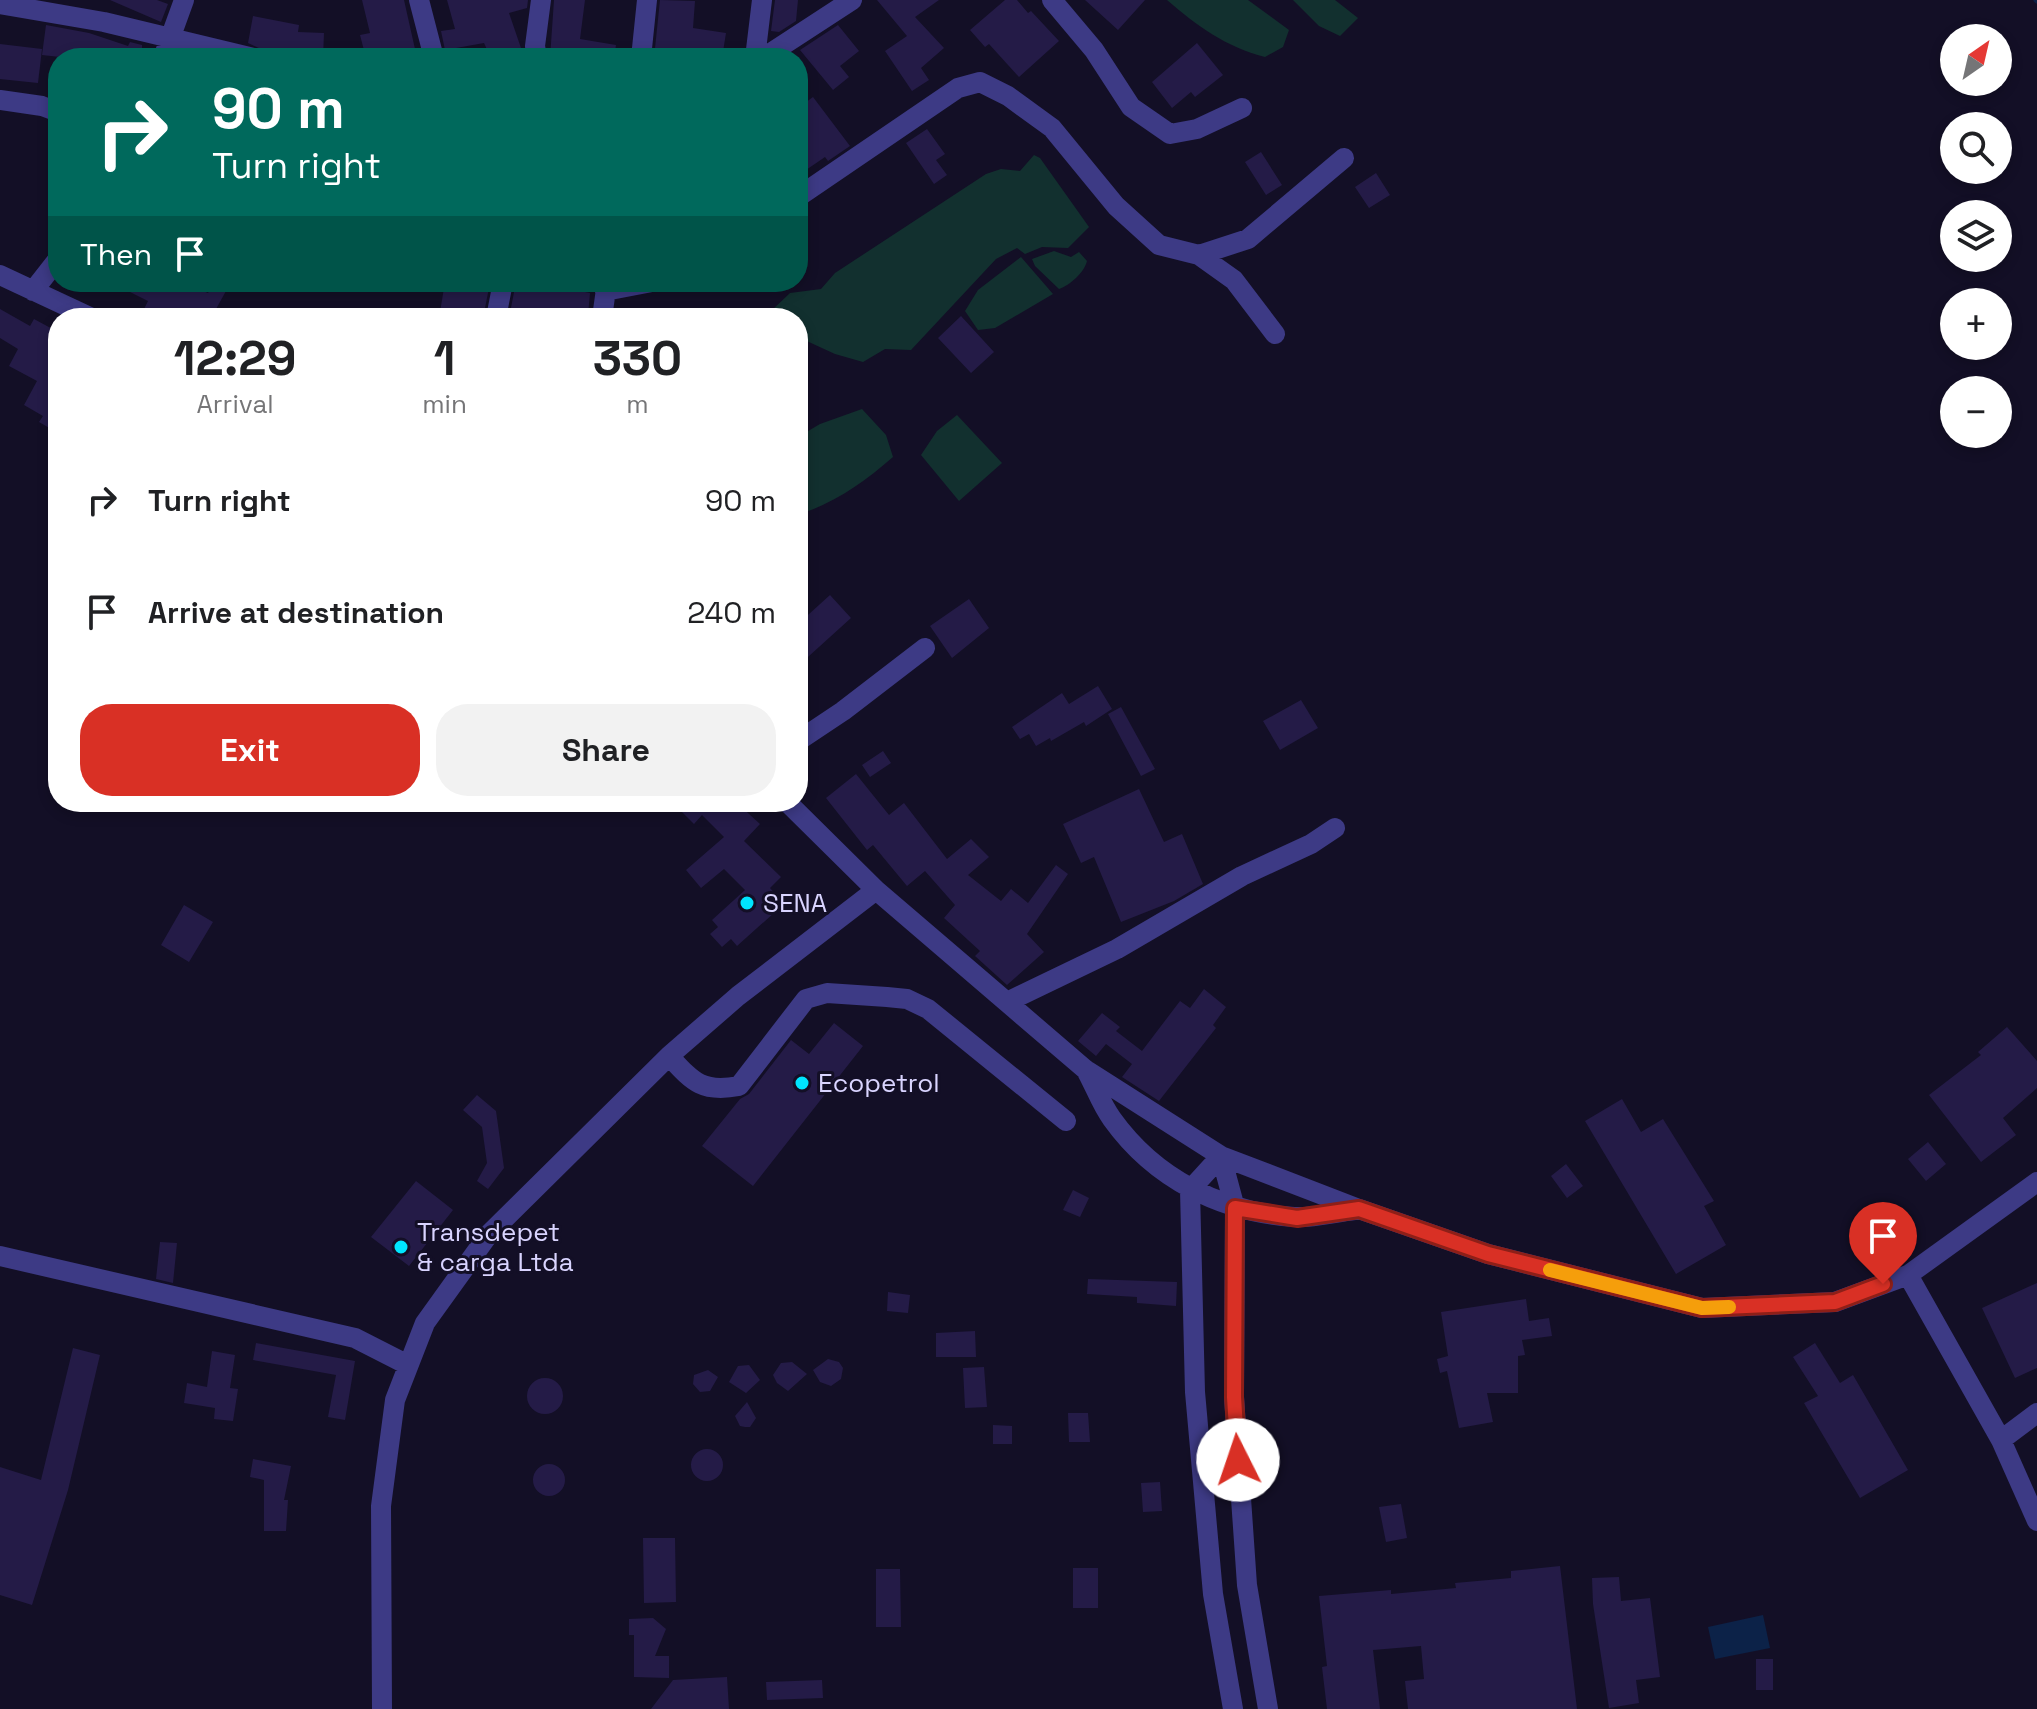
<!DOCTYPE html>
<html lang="en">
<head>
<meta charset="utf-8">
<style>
	body { margin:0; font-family:"Space Grotesk",sans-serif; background:#f2f2f2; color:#202124; height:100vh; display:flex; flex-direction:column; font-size:30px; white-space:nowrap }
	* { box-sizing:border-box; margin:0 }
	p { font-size:26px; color:#757577 }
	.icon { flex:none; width:44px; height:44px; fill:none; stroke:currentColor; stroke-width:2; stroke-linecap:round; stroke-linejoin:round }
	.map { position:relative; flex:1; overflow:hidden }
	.panel { position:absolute; left:48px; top:308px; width:760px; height:504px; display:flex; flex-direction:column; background:#fff; border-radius:32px; box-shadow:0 4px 12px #0003 }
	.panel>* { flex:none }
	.hud { position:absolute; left:48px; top:48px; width:760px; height:244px; border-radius:32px; box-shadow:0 4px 12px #0003; background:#00695c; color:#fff; overflow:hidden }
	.needle { width:52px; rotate:34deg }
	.controls { position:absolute; left:1940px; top:24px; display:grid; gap:16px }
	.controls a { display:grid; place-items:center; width:72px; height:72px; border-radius:50%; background:#fff; box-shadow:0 4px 12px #0003; font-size:40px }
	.pin { position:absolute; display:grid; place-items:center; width:68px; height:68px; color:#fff; margin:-82px -34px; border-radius:50% 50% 50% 0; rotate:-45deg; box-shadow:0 0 8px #0007 }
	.pin .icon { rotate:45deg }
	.me { position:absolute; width:88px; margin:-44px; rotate:356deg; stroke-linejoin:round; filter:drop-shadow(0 0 6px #0008) }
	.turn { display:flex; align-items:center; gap:28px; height:168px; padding:0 32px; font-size:36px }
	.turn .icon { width:104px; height:104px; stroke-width:2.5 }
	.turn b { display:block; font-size:56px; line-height:68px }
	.then { display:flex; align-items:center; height:76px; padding:0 32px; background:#0003; gap:16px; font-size:30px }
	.eta { display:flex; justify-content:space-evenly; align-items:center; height:136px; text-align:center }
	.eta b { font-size:48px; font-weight:600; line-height:56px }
	.action { display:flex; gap:16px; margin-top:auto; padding:16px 32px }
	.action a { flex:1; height:92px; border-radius:32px; background:#d93025; color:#fff; font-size:32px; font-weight:600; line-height:92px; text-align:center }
	.action a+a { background:#f2f2f2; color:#202124 }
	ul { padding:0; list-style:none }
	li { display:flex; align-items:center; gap:24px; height:112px; padding:0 32px }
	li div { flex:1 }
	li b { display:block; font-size:30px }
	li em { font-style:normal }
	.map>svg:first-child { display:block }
	.green { fill:#12302f }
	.water { fill:#0c2248 }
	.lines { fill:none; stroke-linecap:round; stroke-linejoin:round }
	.stream { stroke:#0c2248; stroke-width:5 }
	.building { fill:#241b47 }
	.minor { stroke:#3d3a85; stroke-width:20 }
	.route-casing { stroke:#8d1f18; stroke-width:20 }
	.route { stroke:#d93025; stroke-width:14 }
	.slow { stroke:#f59e0b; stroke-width:14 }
	.poi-dot { fill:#00e5ff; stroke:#130f26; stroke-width:3 }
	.labels { text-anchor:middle; stroke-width:6; stroke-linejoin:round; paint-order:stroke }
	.poi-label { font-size:26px; fill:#d9d4ff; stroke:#130f26; text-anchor:start }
</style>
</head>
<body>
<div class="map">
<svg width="2037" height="1709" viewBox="0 0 2037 1709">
	<rect width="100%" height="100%" fill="#130f26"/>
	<!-- green -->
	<path class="green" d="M 1167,0 L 1248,0 L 1289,30 L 1283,47 L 1265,57 C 1226,47 1197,26 1167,0 Z
		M 1293,0 L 1335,0 L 1358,18 L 1340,36 L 1319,26 Z
		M 1034,155 L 1040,158 L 1089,227 L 1068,248 L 1042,247 L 1025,254 L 1017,248 L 996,259 L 911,350 L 885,349 L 863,362 L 835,354 L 798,337 L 798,318 L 770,318 L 770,312 L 790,293 L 821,289 L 835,273 L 986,174 L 1001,169 L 1020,171 Z
		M 1054,251 L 1071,257 L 1079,252 L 1087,261 C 1084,273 1070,285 1059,289 L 1035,266 L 1032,259 Z
		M 1021,257 L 1053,294 L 995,328 L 978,330 L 965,311 L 978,290 Z
		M 862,409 L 886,435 L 893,457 C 863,483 836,502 798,515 L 798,437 L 820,424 Z
		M 957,415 L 1002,463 L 959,501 L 921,455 L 937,431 Z"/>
	<!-- water -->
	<path class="water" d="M 1763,1615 L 1770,1648 L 1715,1659 L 1708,1627 Z"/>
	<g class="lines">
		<!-- stream -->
		<path class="stream" d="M 2036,0 L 2037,1"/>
	</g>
	<!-- building -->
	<path class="building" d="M 110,0 L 157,0 L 168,4 L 161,22 Z
		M 362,0 L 404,0 L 417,58 L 366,58 L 360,35 L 370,33 Z
		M 447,0 L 528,0 L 527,8 L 509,13 L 521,48 L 491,58 L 484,43 L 445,50 L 441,31 L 455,29 Z
		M 554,0 L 585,0 L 580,39 L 616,45 L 614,58 L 576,55 L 576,58 L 550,58 Z
		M 660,0 L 695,1 L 693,28 L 726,33 L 722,58 L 654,58 Z
		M 775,0 L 798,0 L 796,21 L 779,32 L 771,31 Z
		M 877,0 L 939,0 L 915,17 L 944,48 L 921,68 L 929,80 L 912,91 L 885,51 L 907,36 Z
		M 1005,0 L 1017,0 L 1028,13 L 1031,11 L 1059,41 L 1019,77 L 989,44 L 985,47 L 970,30 Z
		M 1085,0 L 1145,0 L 1118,30 Z
		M 253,16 L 299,25 L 298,32 L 324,33 L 323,58 L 265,48 L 265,51 L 248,43 Z
		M 46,25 L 89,33 L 128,46 L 130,42 L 142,45 L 142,51 L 151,54 L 150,58 L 69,58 L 42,55 Z
		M 838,25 L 859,51 L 840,66 L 849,77 L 833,90 L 800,50 Z
		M 1197,43 L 1223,75 L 1195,97 L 1191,92 L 1172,108 L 1152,82 Z
		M 0,44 L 42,49 L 38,83 L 0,79 Z
		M 813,97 L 850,146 L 828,161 L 825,157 L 806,170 L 798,159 L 798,136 L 805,131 L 798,121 L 798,108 Z
		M 927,129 L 945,154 L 936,160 L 947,175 L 934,184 L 906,143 Z
		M 1261,152 L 1282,185 L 1266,195 L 1245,162 Z
		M 1376,173 L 1390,195 L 1369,208 L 1355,187 Z
		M 110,282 L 180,282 L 208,293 L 215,282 L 231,282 L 216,309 L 230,318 L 156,318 L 143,311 L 148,301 Z
		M 445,282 L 490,283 L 483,318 L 439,318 Z
		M 516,282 L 587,282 L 585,292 L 590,293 L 588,315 L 546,310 L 544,318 L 509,318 Z
		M 0,309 L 30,326 L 34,319 L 58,332 L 58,433 L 39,422 L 43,416 L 24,405 L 37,381 L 9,366 L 18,349 L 0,338 Z
		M 961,316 L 994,352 L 971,373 L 938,338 Z
		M 830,595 L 851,618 L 798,666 L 798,624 Z
		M 969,599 L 989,628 L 952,658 L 930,626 Z
		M 1098,686 L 1112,709 L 1086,726 L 1084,722 L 1051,741 L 1050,738 L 1036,746 L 1029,734 L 1020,739 L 1012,727 L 1062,693 L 1069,704 Z
		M 1301,700 L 1318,728 L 1280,750 L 1263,721 Z
		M 1121,707 L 1155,769 L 1141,776 L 1108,714 Z
		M 883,751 L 891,763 L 870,777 L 862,765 Z
		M 856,774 L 889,815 L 904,803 L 947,859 L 971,839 L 989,857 L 968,875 L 1001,901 L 1011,889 L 1028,903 L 1056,865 L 1068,874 L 1027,934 L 1044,952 L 1007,985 L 975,956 L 980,951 L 944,918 L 955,905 L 925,871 L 907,886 L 873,845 L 867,850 L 826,798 Z
		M 1139,789 L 1164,842 L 1182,834 L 1203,884 L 1174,901 L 1121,922 L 1094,857 L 1081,863 L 1063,824 Z
		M 689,802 L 736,802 L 760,824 L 744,841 L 781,877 L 770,888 L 784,904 L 737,946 L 731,939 L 722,947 L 710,934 L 718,927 L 712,920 L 745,890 L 724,869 L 701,888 L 686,870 L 724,837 L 702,815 L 694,824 L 681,811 Z
		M 184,905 L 213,922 L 189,962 L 161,945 Z
		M 1204,989 L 1226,1007 L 1213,1025 L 1216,1028 L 1159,1101 L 1122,1077 L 1132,1064 L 1106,1044 L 1096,1056 L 1078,1041 L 1102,1013 L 1120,1027 L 1116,1031 L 1142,1051 L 1180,1001 L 1190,1008 Z
		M 834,1023 L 863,1046 L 753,1186 L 702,1146 L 740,1099 L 749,1094 L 791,1040 L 809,1054 Z
		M 2007,1027 L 2037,1061 L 2037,1088 L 2003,1118 L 2016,1135 L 1981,1162 L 1929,1095 L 1981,1055 L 1978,1052 Z
		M 477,1095 L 496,1111 L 504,1168 L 488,1189 L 477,1181 L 487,1163 L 482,1127 L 463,1110 Z
		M 1622,1099 L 1641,1132 L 1663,1119 L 1714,1201 L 1704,1206 L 1726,1245 L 1676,1274 L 1585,1121 Z
		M 1928,1142 L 1946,1164 L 1926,1181 L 1908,1159 Z
		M 1566,1164 L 1583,1186 L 1567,1198 L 1551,1176 Z
		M 416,1181 L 453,1210 L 409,1266 L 371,1237 Z
		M 1073,1190 L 1089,1198 L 1080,1217 L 1063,1210 Z
		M 160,1242 L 177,1243 L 173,1283 L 156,1279 Z
		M 1088,1279 L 1177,1282 L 1176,1306 L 1137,1303 L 1137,1297 L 1087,1294 Z
		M 2037,1283 L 2037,1368 L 2015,1378 L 1982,1308 Z
		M 888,1292 L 910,1295 L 908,1313 L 887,1311 Z
		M 1526,1299 L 1529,1321 L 1549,1318 L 1552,1336 L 1522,1340 L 1525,1355 L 1518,1356 L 1518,1393 L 1487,1393 L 1493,1422 L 1459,1428 L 1447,1371 L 1440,1373 L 1437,1359 L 1448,1356 L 1441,1312 Z
		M 975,1331 L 976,1357 L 936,1357 L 936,1333 Z
		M 256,1343 L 355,1361 L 345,1420 L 328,1417 L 336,1375 L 253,1360 Z
		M 1815,1343 L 1840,1383 L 1853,1375 L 1908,1470 L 1860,1498 L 1804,1403 L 1818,1396 L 1793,1357 Z
		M 73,1348 L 100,1355 L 68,1490 L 32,1605 L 0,1595 L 0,1467 L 41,1480 Z
		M 212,1351 L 235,1355 L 230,1388 L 238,1389 L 233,1421 L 214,1419 L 215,1408 L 184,1403 L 187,1383 L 207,1387 Z
		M 828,1359 L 839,1362 L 843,1368 L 841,1379 L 831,1386 L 820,1382 L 813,1370 Z
		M 792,1362 L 807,1374 L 788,1391 L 777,1383 L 773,1375 L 781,1363 Z
		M 749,1365 L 760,1380 L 746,1393 L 729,1382 L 738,1366 Z
		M 984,1367 L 987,1407 L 965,1408 L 963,1368 Z
		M 708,1370 L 718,1377 L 710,1391 L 700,1392 L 693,1384 L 694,1375 Z
		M527 1396a18 18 0 1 1 36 0a18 18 0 1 1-36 0Z
		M 747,1402 L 756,1418 L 750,1427 L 745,1427 L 740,1426 L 735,1416 Z
		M 1068,1413 L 1088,1413 L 1090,1442 L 1069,1442 Z
		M 993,1425 L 1012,1426 L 1012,1444 L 993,1444 Z
		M691 1465a16 16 0 1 1 32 0a16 16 0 1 1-32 0Z
		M 253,1459 L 291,1466 L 284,1500 L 288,1500 L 286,1531 L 264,1531 L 264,1480 L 250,1477 Z
		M533 1480a16 16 0 1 1 32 0a16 16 0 1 1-32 0Z
		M 1160,1482 L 1162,1511 L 1143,1512 L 1141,1483 Z
		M 1401,1504 L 1407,1538 L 1386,1542 L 1379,1507 Z
		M 643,1538 L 675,1538 L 676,1602 L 644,1603 Z
		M 1560,1566 L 1577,1709 L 1408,1709 L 1405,1681 L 1424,1679 L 1421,1646 L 1373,1650 L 1380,1709 L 1327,1709 L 1322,1667 L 1327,1666 L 1319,1596 L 1391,1590 L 1391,1594 L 1456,1588 L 1455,1583 L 1511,1578 L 1511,1571 Z
		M 1073,1568 L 1098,1568 L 1098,1608 L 1073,1608 Z
		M 876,1569 L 900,1569 L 901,1627 L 876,1627 Z
		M 1619,1577 L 1621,1601 L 1650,1598 L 1660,1677 L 1636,1680 L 1639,1703 L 1609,1708 L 1593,1604 L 1592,1578 Z
		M 653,1618 L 666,1629 L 655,1656 L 669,1656 L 669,1678 L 634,1677 L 634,1635 L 629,1635 L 629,1619 Z
		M 1756,1659 L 1773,1659 L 1773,1690 L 1756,1690 Z
		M 727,1677 L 729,1709 L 651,1709 L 673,1680 Z
		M 822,1680 L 823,1698 L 767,1700 L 766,1682 Z"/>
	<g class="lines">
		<!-- minor -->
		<path class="minor" d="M 419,0 L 434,58
			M 1052,0 L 1094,50 L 1131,107 L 1170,134 L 1197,129 L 1242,108
			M 0,4 L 104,22 L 254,58
			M 163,58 L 184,0
			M 537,58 L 535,46 L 541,0
			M 641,58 L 647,0
			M 755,58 L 762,0
			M 763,58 L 852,0
			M 0,100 L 42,106 L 58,112
			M 798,197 L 958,88 L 980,82 L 1008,96 L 1052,128 L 1116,206 L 1159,245 L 1199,255 L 1248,239 L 1344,158
			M 1199,255 L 1234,280 L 1275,334
			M 0,275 L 92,318
			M 33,291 L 58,259
			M 605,291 L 652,282
			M 496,318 L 503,282
			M 602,318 L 607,282
			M 798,741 L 843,711 L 925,648
			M 787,802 L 876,890 L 1086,1070 L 1221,1156 L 1359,1209 L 1488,1254 L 1702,1308 L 1835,1302 L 1908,1275 L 2037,1182
			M 1007,1002 L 1117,949 L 1242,876 L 1311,844 L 1335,828
			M 669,1056 C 693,1082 702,1093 739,1086 L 806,999 L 827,993 L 887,997 L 907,999 L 928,1009 L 1066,1121
			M 1086,1070 C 1095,1086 1101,1104 1112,1119 C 1155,1179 1221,1212 1294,1217 C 1314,1218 1336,1212 1355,1210
			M 1221,1156 L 1190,1190 L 1195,1392 L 1213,1594 L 1233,1709
			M 1221,1156 L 1235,1208 L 1234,1397 L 1247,1585 L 1268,1709
			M 0,1256 L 355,1338 L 408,1365
			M 1908,1275 L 2001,1440 L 2037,1521
			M 2001,1440 L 2037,1413
			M 382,1709 L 381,1506 L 395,1400 L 425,1323 L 489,1234 L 669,1056 L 738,996 L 876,890"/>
	</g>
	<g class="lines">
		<defs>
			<path id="route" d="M 1238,1460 L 1234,1397 L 1235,1208 L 1297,1218 L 1359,1209 L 1488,1254 L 1702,1308 L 1835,1302 L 1883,1284"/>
		</defs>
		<!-- route casing -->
		<use href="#route" class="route-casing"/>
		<!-- route -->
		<use href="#route" class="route"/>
		<!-- slow -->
		<path class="slow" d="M 1550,1270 L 1702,1308 L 1729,1307"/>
	</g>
	<!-- markers -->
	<g class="poi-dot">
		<circle cx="747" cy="903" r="8"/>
		<circle cx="802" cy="1083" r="8"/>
		<circle cx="401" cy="1247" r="8"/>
	</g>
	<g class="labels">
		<!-- poi labels -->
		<g class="poi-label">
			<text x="763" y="912">SENA</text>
			<text x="818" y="1092">Ecopetrol</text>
			<text x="417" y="1241">Transdepet<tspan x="417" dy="30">&amp; carga Ltda</tspan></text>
		</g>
	</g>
</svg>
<div class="controls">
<a><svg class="needle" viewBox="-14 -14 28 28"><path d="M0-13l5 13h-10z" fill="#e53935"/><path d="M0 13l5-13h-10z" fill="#757577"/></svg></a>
<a><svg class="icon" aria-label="search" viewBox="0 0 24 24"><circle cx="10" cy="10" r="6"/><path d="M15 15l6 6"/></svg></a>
<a><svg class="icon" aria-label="layers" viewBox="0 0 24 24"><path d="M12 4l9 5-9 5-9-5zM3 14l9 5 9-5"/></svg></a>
<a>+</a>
<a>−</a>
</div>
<div class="pin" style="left:1883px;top:1284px;background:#d93025"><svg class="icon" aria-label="arrive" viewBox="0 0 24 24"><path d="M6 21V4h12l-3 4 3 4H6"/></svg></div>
<svg class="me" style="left:1238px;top:1460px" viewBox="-20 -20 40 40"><circle r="19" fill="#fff"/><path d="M0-13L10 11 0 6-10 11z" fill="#d93025"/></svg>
<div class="hud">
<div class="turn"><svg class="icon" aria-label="right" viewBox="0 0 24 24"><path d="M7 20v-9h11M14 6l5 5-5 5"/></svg><div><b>90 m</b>Turn right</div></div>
<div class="then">Then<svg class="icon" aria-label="arrive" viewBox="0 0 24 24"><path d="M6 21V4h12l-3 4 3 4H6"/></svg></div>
</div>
<section class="panel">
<div class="eta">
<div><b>12:29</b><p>Arrival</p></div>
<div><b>1</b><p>min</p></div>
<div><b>330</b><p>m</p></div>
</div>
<ul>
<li><svg class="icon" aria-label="right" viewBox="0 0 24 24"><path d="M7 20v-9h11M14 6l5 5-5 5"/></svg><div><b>Turn right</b></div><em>90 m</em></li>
<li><svg class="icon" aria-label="arrive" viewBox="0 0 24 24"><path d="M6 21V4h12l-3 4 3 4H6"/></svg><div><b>Arrive at destination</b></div><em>240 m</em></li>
</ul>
<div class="action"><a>Exit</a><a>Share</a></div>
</section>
</div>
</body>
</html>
